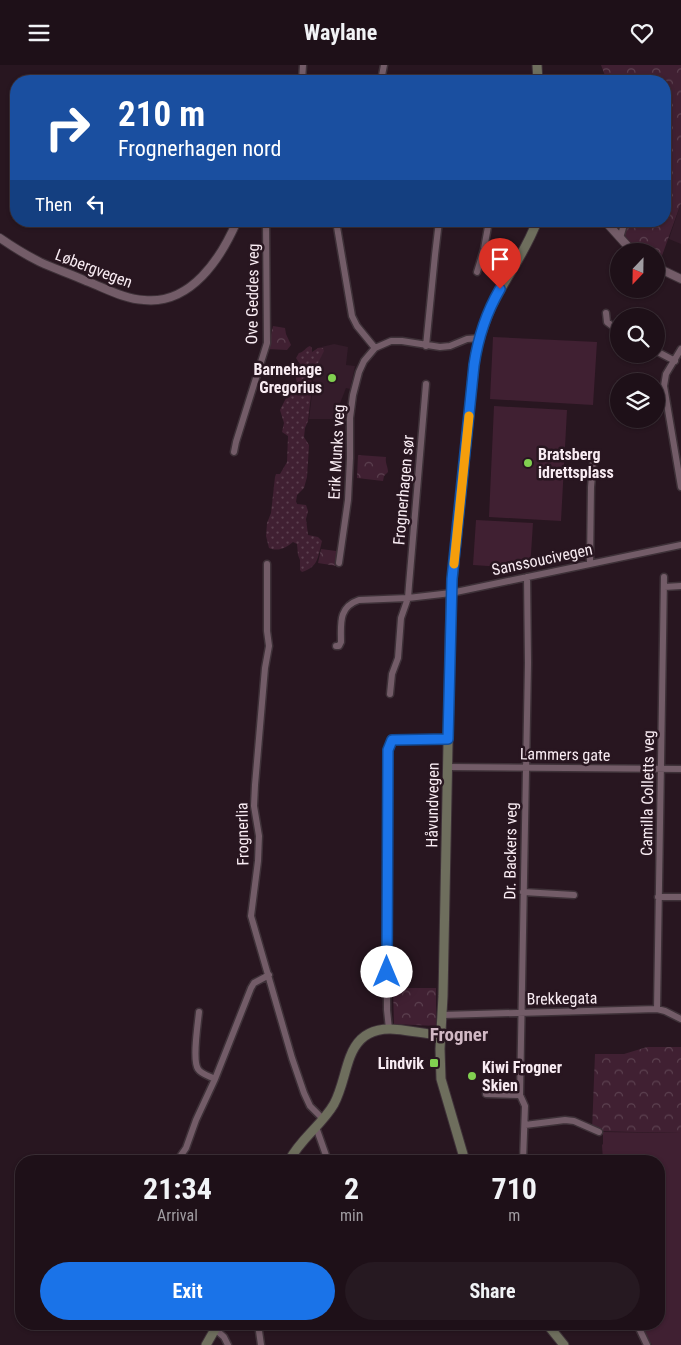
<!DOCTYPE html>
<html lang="en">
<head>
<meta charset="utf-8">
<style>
	body { margin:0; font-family:"Roboto Condensed",sans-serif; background:#261921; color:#f1f3f6; height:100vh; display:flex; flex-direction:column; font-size:19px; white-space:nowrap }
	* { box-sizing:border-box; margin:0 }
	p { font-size:16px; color:#a19da2 }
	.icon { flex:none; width:28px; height:28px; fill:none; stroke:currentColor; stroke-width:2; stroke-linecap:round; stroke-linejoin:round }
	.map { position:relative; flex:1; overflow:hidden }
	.drawer { position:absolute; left:15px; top:1090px; width:650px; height:175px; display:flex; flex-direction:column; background:#1e1018; border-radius:20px; box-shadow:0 1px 4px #0004,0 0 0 1px #3c3037 }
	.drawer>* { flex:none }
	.hud { position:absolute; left:10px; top:10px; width:661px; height:152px; border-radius:20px; box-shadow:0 1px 4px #0004,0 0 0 1px #3c3037; background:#1a4fa0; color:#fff; overflow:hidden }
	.needle { width:32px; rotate:202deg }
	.fabs { position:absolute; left:610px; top:178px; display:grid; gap:10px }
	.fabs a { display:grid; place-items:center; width:55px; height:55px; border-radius:50%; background:#1e1018; box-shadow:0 1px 4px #0004,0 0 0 1px #3c3037; font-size:25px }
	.pin { position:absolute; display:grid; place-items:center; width:42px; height:42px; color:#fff; margin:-51px -21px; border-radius:50% 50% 50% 0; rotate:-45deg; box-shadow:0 0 5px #0007 }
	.pin .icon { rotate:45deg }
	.me { position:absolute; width:55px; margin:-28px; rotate:0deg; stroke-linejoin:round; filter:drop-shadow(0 0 4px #0008) }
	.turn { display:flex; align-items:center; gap:18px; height:105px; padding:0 25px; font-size:22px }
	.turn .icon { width:65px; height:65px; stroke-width:2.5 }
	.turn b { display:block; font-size:35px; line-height:42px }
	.then { display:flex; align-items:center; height:48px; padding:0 25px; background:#0003; gap:10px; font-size:19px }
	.eta { display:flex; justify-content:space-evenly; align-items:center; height:85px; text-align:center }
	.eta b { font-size:30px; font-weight:700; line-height:35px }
	.cta { display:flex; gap:10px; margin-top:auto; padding:10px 25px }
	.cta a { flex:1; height:58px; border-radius:30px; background:#1a73e8; color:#fff; font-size:20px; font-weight:700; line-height:58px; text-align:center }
	.cta a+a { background:#261921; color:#f1f3f6 }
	header { display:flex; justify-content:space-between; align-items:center; height:65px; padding:0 25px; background:#1e1018; font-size:22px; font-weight:700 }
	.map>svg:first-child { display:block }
	.built { fill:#341c2a }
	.grass { fill:url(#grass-dots) }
	.park { fill:url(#park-crowns) }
	.garden { fill:#402032 }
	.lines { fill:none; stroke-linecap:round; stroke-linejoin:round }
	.minor-casing { stroke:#3e3138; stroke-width:9 }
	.tertiary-casing { stroke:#3e3138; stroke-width:10 }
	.secondary-casing { stroke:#3e3138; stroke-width:11 }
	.minor { stroke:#735c68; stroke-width:6 }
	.tertiary { stroke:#735c68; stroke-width:8 }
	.secondary { stroke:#6e6e5d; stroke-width:9 }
	.route-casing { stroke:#114b97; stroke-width:12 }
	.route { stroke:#1a73e8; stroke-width:9 }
	.slow { stroke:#f59e0b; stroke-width:9 }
	.poi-dot { fill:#81d050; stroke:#281620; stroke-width:2 }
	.labels { text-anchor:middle; stroke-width:5; stroke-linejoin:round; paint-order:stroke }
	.street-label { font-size:16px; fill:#f8ebf2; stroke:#281620 }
	.poi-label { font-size:16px; font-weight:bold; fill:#f8ebf2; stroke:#281620; text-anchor:end }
	.quarter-label { font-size:19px; font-weight:bold; fill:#d1b8c5; stroke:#281620 }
</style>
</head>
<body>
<header><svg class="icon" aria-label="menu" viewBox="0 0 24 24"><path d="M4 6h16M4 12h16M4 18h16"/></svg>Waylane<svg class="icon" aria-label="heart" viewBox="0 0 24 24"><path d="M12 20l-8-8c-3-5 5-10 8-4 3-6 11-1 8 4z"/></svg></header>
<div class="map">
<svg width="681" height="1280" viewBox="0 0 681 1280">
	<defs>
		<pattern id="grass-dots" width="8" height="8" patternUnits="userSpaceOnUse" patternTransform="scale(1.25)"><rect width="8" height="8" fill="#402032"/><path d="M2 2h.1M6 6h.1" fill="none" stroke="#5c4150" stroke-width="1.8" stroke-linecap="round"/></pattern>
		<pattern id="park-crowns" width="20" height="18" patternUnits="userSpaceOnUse" patternTransform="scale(1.25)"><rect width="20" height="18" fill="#402032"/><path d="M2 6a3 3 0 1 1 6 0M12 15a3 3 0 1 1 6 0" fill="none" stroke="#5c4150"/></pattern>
	</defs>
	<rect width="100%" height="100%" fill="#281620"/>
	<!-- built -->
	<path class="built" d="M 681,138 L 681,179 L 669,174 Z
		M 334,279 L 348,282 L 346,300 L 355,301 L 350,324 L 346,323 L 339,341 L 338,349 L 343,351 L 343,354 L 309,354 L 313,320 L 312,308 L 317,283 Z"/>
	<!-- grass -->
	<path class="grass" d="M 310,281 L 312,283 L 312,287 L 318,283 L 323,283 L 324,286 L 318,298 L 312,300 L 311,308 L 312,321 L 308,356 L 305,363 L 304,372 L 309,380 L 307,412 L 304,423 L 297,430 L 296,437 L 297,439 L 306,440 L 308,446 L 306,454 L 308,470 L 318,472 L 322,476 C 318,491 319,502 302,507 L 300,505 L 300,495 L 298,490 L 297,479 L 293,477 C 286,483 278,487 269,483 L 266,471 L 267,458 L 271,448 L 275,412 L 276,409 L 280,409 L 287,397 L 288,371 L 282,367 L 284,358 L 280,345 L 286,333 L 292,328 L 297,318 L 294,303 L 300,299 L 296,293 L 299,288 C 304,287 305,283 310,281 Z"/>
	<!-- park -->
	<path class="park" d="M 601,0 L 681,0 L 681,138 L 659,199 L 656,198 L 656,186 L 638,186 L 622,170 L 626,156 L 665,156 L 665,16 L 607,16 Z
		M 273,261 L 285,263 L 286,269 L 291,280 L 287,285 L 268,284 Z
		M 358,390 L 386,392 C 385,399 388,401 388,407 L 384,411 L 383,416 L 357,413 Z
		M 321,484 L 336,486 L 338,489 L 337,501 L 318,498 Z
		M 393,923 L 436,923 L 436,961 L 394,959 Z
		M 647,982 L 681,982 L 681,1068 L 592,1066 L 595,989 L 624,989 Z"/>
	<!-- garden -->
	<path class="garden" d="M 493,272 L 597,277 L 593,340 L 490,334 Z
		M 494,341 L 567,345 L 561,456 L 489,452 Z
		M 476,455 L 533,458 L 530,504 L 473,500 Z
		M 603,1067 L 681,1068 L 681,1280 L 652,1280 L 641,1259 L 659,1259 L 659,1096 L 603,1096 L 602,1080 L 603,1079 Z"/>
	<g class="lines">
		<defs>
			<path id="minor" d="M 302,16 L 303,0
				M 381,16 L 384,0
				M 336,156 L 352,251 L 357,261 L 375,283
				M 620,173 L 625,156
				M 477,207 L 484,184 L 489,156
				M 606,248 L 607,257 L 619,266
				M 426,281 L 435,190 L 439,156
				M 681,284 L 666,309 L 664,321 L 681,422
				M 656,286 L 675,296
				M 234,387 L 236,377 L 267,278 L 266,156
				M 339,498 L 348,435 L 350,393 L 350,353 L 353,330 L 359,307 L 364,296 L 375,283 L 391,276 L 402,276 L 440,282 L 450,281 L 467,274 L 480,273
				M 590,498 L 591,422 L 594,389
				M 267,499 L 267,566 L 269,581 L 265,603 L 255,720 L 254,741 L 259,771 L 258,796 L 251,851 L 292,993 L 304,1028 L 310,1041 L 323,1054
				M 664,522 L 681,521
				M 336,581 L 339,581 L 341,577 C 341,559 338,542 359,535 L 408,533 L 451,528 L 681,480
				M 390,629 L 392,609 L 398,593 L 401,553 L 408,533 L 409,520 L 426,319
				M 448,702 L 681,704
				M 523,827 L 574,830
				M 658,832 L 681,832
				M 657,944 L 664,512
				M 199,947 C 198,958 192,995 198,1004 C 201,1009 209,1011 215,1014
				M 442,950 L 657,944 L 665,946 L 681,954
				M 389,964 L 387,945 L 387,888 L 388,685 L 392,675 L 448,674
				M 486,1029 L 520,1030
				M 525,1060 L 565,1055 L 574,1056 L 599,1067
				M 316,1062 L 328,1096
				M 177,1096 L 186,1083 L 196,1055 L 215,1014 L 251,923 L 254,918 L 269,910
				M 523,1096 L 525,1041 L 520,1030 L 528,598 L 527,512
				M 637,1259 L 647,1280
				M 215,1264 L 224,1272 L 228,1280
				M 259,1266 L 261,1280"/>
			<path id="tertiary" d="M 605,156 L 632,186
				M 0,173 C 13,182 26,190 40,197 C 55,204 71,209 86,216 C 105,223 124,234 144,235 C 191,240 221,193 237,156
				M 656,202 L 681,214"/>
			<path id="secondary" d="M 537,0 L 538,16
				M 289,1096 C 300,1074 322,1060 334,1039 C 342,1024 344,1008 350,992 C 366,949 406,968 440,970
				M 465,1096 L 441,1014 L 440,984 L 443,931 L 451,528 L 474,300 C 478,276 485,252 497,231 C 510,206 527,184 537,156
				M 547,1259 L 564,1280
				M 206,1280 L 218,1259"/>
		</defs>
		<!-- minor casing -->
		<use href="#minor" class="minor-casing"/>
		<!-- tertiary casing -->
		<use href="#tertiary" class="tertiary-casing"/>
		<!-- secondary casing -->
		<use href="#secondary" class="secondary-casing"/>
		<!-- minor -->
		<use href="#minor" class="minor"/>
		<!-- tertiary -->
		<use href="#tertiary" class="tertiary"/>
		<!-- secondary -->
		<use href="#secondary" class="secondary"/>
	</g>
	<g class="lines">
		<defs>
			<path id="route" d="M 387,907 L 388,685 L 392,675 L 448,674 L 452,514 L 474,300 C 478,273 486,248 500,224"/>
		</defs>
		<!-- route casing -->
		<use href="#route" class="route-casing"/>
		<!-- route -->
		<use href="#route" class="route"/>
		<!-- slow -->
		<path class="slow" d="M 454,499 L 469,351"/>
	</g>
	<!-- markers -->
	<g class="poi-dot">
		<circle cx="332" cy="313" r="5"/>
		<circle cx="528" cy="398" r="5"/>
		<rect x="429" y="993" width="10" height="10" rx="2.5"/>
		<circle cx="472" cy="1011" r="5"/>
	</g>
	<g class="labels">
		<!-- street labels -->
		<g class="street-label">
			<text transform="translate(94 203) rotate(21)" y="6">Løbergvegen</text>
			<text transform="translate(252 229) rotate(-89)" y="6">Ove Geddes veg</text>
			<text transform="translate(336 387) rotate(-87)" y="6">Erik Munks veg</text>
			<text transform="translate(403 425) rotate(-85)" y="6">Frognerhagen sør</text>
			<text transform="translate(542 494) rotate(-12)" y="6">Sanssoucivegen</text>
			<text transform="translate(565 689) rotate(1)" y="6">Lammers gate</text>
			<text transform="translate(647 728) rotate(-89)" y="6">Camilla Colletts veg</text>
			<text transform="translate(432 740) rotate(-89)" y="6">Håvundvegen</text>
			<text transform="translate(242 769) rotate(-91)" y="6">Frognerlia</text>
			<text transform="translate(510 786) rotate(-89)" y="6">Dr. Backers veg</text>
			<text transform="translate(562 933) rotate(-1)" y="6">Brekkegata</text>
		</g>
		<!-- poi labels -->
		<g class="poi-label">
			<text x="322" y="310">Barnehage<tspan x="322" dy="18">Gregorius</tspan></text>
			<text x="538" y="395" text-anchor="start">Bratsberg<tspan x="538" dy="18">idrettsplass</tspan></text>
			<text x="424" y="1004">Lindvik</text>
			<text x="482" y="1008" text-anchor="start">Kiwi Frogner<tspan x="482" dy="18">Skien</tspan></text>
		</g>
		<!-- quarter labels -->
		<g class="quarter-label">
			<text x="459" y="976">Frogner</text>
		</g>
	</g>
</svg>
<div class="fabs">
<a><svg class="needle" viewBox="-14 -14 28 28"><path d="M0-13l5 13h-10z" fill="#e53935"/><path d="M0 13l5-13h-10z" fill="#a19da2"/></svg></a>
<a><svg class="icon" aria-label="search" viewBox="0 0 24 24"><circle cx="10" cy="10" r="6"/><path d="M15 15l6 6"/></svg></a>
<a><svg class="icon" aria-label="layers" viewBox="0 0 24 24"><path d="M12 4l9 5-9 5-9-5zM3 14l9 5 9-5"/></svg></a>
</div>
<div class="pin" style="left:500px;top:224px;background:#d93025"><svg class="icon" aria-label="arrive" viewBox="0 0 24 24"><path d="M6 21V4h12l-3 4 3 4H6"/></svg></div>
<svg class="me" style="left:387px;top:907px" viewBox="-20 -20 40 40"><circle r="19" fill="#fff"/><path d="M0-13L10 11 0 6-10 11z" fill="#1a73e8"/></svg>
<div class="hud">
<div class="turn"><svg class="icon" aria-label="right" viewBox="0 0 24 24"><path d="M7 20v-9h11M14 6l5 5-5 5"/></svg><div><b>210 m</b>Frognerhagen nord</div></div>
<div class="then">Then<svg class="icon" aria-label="left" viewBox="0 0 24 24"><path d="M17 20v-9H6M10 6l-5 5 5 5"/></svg></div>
</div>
<section class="drawer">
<div class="eta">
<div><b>21:34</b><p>Arrival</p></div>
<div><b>2</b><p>min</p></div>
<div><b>710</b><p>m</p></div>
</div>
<div class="cta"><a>Exit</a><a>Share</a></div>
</section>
</div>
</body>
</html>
